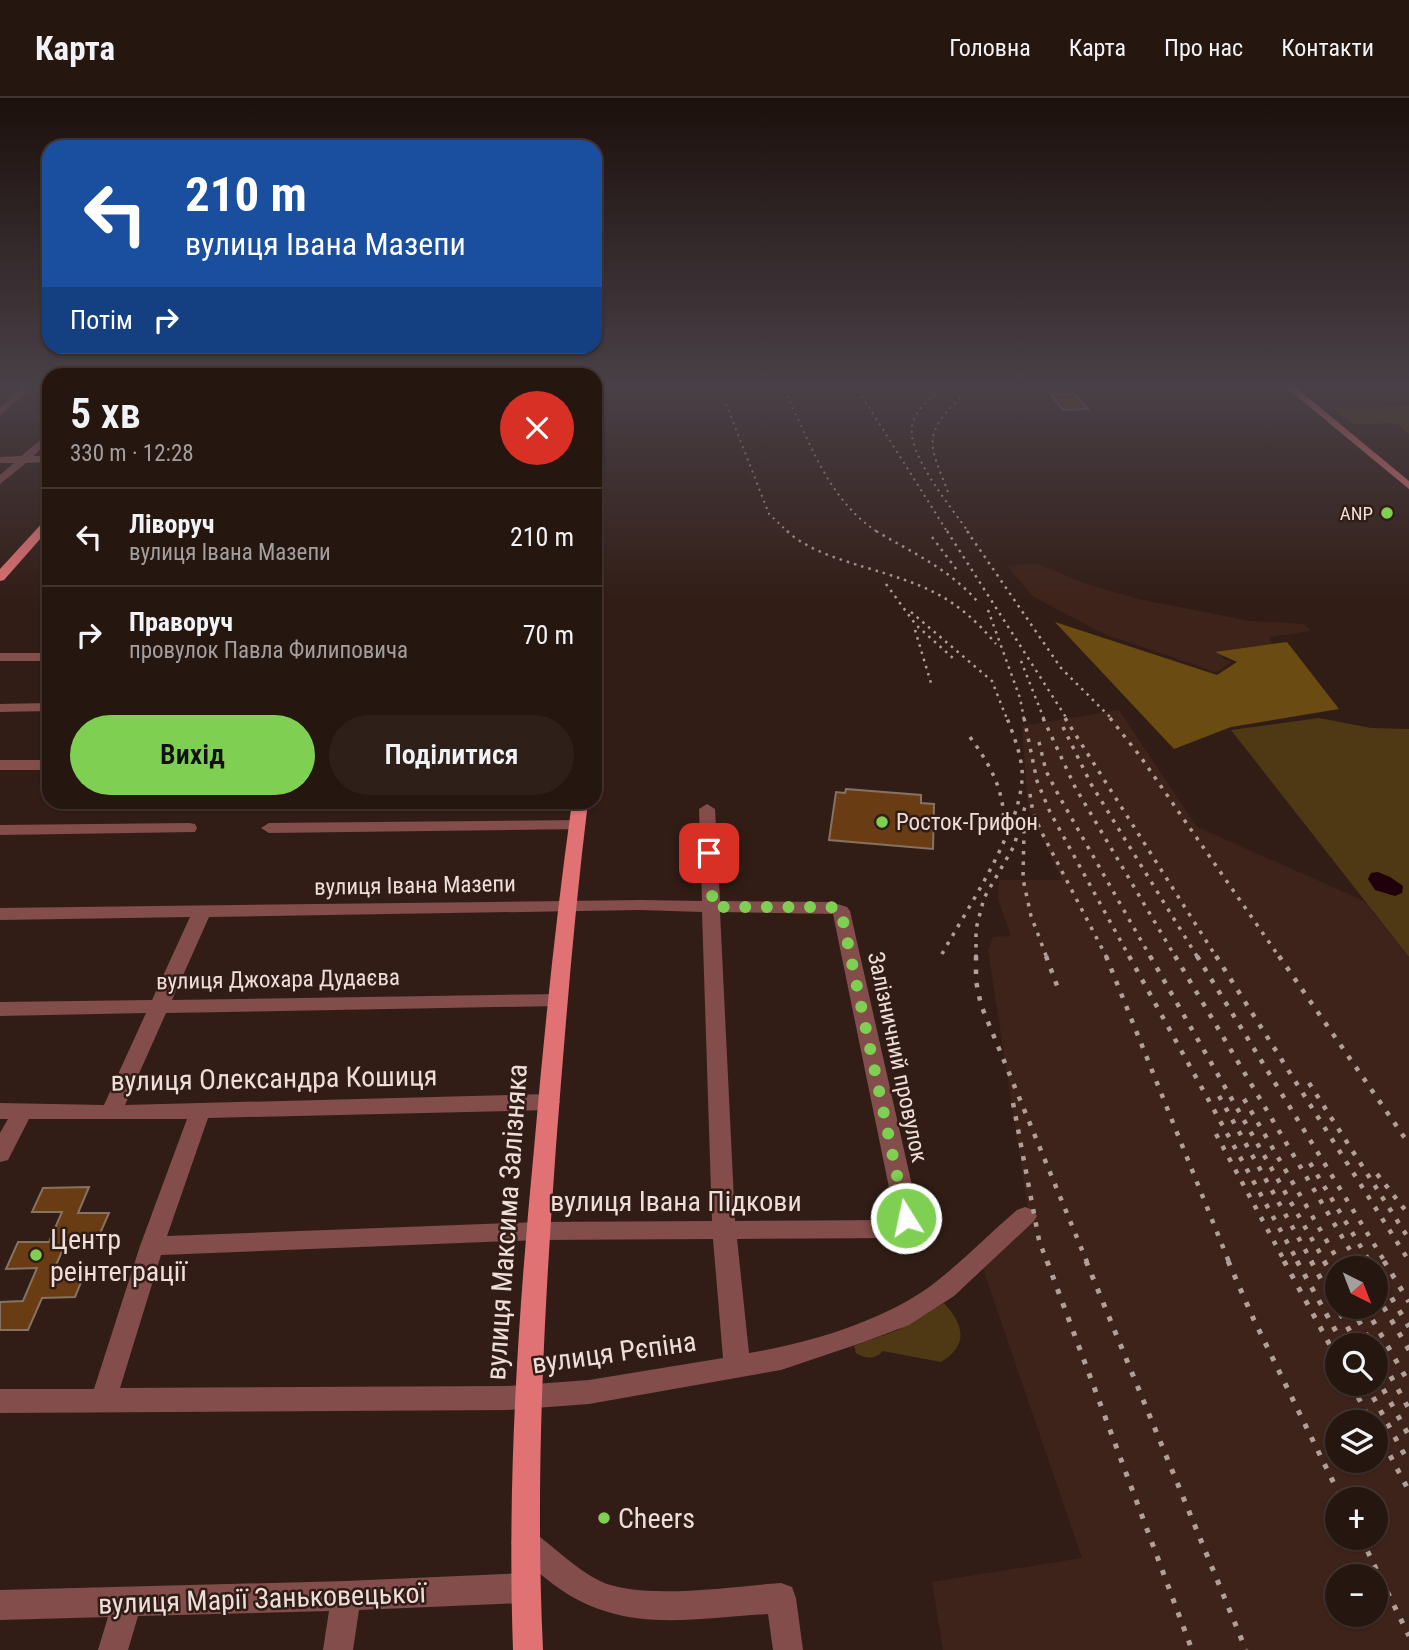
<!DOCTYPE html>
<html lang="uk">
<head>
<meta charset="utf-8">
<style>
	body { margin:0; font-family:"Roboto Condensed",sans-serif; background:#2e1f19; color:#f1f3f6; height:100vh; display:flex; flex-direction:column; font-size:26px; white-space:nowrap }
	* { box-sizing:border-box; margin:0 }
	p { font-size:23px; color:#a49f9f }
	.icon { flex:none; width:38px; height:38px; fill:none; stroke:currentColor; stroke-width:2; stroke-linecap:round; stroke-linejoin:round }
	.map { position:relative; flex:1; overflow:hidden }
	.side { position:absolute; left:42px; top:270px; width:560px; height:441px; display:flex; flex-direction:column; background:#261610; border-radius:21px; box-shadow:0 2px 5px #0004,0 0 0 2px #423530 }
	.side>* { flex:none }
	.hud { position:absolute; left:42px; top:42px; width:560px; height:214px; border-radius:21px; box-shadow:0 2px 5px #0004,0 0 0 2px #423530; background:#1a4fa0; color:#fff; overflow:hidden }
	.needle { width:46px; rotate:138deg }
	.fabs { position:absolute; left:1325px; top:1158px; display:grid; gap:14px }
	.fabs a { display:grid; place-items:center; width:63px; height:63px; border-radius:50%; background:#261610; box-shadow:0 2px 5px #0004,0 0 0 2px #423530; font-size:35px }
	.pin { position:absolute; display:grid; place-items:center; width:60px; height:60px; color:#fff; margin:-30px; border-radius:14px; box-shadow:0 4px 10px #0006 }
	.me { position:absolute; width:77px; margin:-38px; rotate:350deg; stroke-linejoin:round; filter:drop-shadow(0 0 5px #0008) }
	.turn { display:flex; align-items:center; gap:24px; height:147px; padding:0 28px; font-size:32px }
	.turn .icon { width:91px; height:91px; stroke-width:2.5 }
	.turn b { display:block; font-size:49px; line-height:60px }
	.then { display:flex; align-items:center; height:66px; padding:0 28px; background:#0003; gap:14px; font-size:26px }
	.round { display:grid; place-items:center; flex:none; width:74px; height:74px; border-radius:37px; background:#2e1f19 }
	.head { display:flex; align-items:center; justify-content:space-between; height:119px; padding:0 28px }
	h1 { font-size:42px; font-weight:600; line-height:52px }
	.action { display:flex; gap:14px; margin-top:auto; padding:14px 28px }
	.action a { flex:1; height:80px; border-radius:42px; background:#7fd052; color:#111; font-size:28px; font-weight:600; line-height:80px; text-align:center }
	.action a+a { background:#2e1f19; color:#f1f3f6 }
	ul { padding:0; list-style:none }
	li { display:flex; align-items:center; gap:21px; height:98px; padding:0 28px; border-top:2px solid #423530 }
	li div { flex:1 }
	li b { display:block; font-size:26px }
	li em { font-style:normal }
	header { display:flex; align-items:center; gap:42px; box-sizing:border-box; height:98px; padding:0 35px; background:#261610; border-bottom:2px solid #423530 }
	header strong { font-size:33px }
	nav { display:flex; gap:38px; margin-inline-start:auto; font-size:24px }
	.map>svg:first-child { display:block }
	.built { fill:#3e231a; fill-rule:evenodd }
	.green { fill:#4f3914 }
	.forest { fill:#6a4b11 }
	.water { fill:#1f000b }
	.building { fill:#693c13; stroke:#867262; stroke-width:2 }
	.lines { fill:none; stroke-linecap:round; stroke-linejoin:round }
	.minor { fill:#834d4c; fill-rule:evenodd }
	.major { fill:#e17274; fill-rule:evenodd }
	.rail-far4 { stroke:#b1a09a; stroke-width:2; stroke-dasharray:2 4.5; stroke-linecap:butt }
	.rail-far3 { stroke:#b1a09a; stroke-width:2.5; stroke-dasharray:2.5 5; stroke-linecap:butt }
	.rail-far2 { stroke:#b1a09a; stroke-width:3.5; stroke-dasharray:3.5 7; stroke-linecap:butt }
	.rail-far1 { stroke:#b1a09a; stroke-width:4.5; stroke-dasharray:4.5 9; stroke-linecap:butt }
	.rail { stroke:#b1a09a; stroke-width:5; stroke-dasharray:5 10; stroke-linecap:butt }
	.route { stroke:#7fd052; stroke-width:12; stroke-dasharray:0 21.6 }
	.poi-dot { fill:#7fd052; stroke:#321d16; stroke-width:2.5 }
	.labels { text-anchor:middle; stroke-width:5; stroke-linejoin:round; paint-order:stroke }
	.far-poi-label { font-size:19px; fill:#edded9; stroke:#321d16; text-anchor:end }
	.poi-label { font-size:23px; fill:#edded9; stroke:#321d16; text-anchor:start }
	.street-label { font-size:23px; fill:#edded9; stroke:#321d16 }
	.near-street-label { font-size:28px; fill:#edded9; stroke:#321d16 }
	.near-poi-label { font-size:28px; fill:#edded9; stroke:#321d16; text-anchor:start }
</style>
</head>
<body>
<header>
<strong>Карта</strong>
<nav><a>Головна</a><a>Карта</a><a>Про нас</a><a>Контакти</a></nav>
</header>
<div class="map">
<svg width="1409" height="1552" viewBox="0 0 1409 1552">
	<rect width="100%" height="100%" fill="#321d16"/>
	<!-- built -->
	<path class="built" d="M 1036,465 L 1084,485 L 1138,501 L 1250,523 L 1304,526 L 1311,533 L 1269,539 L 1272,547 L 1220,559 L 1232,564 L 1216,574 L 1104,536 L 1032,498 L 1007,468 Z
		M 1119,612 L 1197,729 L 1364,803 L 1409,859 L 1409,1552 L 943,1552 L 932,1484 L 1082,1460 L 979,1159 L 1028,1111 L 988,852 L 993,839 L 1011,838 L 998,801 L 999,782 L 1062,782 L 1028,710 L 1022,628 ZM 1337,1171 L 1376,1171 L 1376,1209 L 1337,1209 ZM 1337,1248 L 1376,1248 L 1376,1286 L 1337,1286 ZM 1337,1325 L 1376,1325 L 1376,1363 L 1337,1363 ZM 1337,1402 L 1376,1402 L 1376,1440 L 1337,1440 ZM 1337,1479 L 1376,1479 L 1376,1517 L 1337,1517 Z"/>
	<!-- green -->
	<path class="green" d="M 1409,308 L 1409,336 L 1396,325 L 1352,326 L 1332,309 Z
		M 1319,620 L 1371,630 L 1409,631 L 1409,859 L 1231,632 Z
		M 944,1205 C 964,1227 969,1247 941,1264 L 883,1253 C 874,1262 867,1261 856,1255 L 854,1248 L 898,1232 Z"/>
	<!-- forest -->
	<path class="forest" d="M 1055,524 L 1217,577 L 1237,564 L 1215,554 L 1287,544 L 1339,611 L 1231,629 L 1174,651 Z"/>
	<!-- water -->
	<path class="water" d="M 1378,774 L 1390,779 L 1403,788 L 1402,795 L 1395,798 L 1375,792 L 1368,781 L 1371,775 Z"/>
	<!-- building -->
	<path class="building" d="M 1050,296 L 1075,296 L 1088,311 L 1063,312 Z
		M 846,691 L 921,697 L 921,705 L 934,706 L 933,751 L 829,742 L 836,694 L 845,695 Z
		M 89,1089 L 78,1115 L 109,1115 L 98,1140 L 67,1141 L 54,1172 L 86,1172 L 75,1199 L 42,1200 L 28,1232 L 0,1232 L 0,1204 L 23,1203 L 37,1170 L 6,1171 L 18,1144 L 49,1144 L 62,1114 L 32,1114 L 43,1090 Z"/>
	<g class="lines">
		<!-- minor -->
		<path class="minor" d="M 26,287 L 36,287 L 0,317 L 0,309 Z
			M 49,335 L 49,343 L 33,358 L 49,358 L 49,364 L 26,365 L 0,386 L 0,377 L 14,365 L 0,365 L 0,359 L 21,358 Z
			M 49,527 L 49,536 L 43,535 L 43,529 Z
			M 0,555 L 49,555 L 49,563 L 0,563 Z
			M 49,605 L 49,613 L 0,614 L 0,606 Z
			M 0,662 L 49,662 L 49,672 L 0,672 Z
			M 707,706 L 715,711 L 720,803 L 831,804 L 847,809 L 850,813 L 918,1114 L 912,1133 L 897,1140 L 737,1141 L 749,1255 C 810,1245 888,1222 937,1183 C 965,1161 990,1135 1017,1112 L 1025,1109 L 1033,1112 L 1037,1118 L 1033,1124 L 954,1198 L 909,1227 L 864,1244 L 781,1272 L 589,1306 L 507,1312 L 0,1315 L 0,1291 L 94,1291 L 140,1148 L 187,1021 L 29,1021 L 8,1062 L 0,1064 L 0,1035 L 8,1021 L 0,1021 L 0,1005 L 104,1007 L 146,915 L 0,918 L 0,904 L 152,902 L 190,819 L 0,822 L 0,810 L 640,802 L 702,803 L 699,711 ZM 640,812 L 702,814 L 712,1123 L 538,1124 L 167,1138 L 208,1020 L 549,1012 L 557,1009 L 560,1004 L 557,999 L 549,996 L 125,1007 L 166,915 L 557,908 L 564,907 L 567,902 L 564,897 L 557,896 L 172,902 L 209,819 ZM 720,814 L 833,816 L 894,1114 L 893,1122 L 735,1123 ZM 713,1141 L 723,1260 L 589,1282 L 507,1288 L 120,1290 L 161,1157 L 538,1142 Z
			M 577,722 L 583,723 L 585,727 L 583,731 L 269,735 L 261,730 L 269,725 Z
			M 189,725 L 195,726 L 197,730 L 195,734 L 0,737 L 0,727 Z
			M 525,1431 L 535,1435 C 556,1451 576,1471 600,1483 C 641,1503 735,1488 781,1485 L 792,1489 L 796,1500 L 803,1552 L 773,1552 L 768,1516 C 683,1521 615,1538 544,1479 C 531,1468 517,1460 511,1445 L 515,1435 Z
			M 524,1475 L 535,1479 L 539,1490 L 535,1501 L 524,1505 L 359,1512 L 353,1552 L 323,1552 L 329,1513 L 138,1518 L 128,1552 L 98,1552 L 108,1519 L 0,1522 L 0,1492 L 346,1483 Z"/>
		<!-- major -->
		<path class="major" d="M 1283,287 L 1293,287 L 1409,383 L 1409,391 Z
			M 49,421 L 49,431 L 4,482 L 0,483 L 0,471 L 45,422 Z
			M 572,704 L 588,704 C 574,818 565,933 556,1048 C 544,1216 535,1383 543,1552 L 513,1552 C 507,1384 518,1218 534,1051 C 544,935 556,819 572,704 Z"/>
		<!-- rail-far4 -->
		<path class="rail-far4" d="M 855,287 L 948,435
			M 945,287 C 934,297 918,309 913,324 C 903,353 953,411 969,435
			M 784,292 C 810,343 828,403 879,435
			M 726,306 L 769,416 L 789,435
			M 948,394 C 930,347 921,338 960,300"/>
		<!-- rail-far3 -->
		<path class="rail-far3" d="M 787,433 C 807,452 839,461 864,469 C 924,487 955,497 996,546
			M 876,433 C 913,455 949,471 978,504
			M 947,433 L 1067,621
			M 967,433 L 1061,570 L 1112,621
			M 932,439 L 957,472
			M 886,486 L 916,527 L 954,561
			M 988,512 L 1020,600 L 1024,621
			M 911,514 L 992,583 L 1007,621
			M 915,532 L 931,585
			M 1021,563 L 1044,621"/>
		<!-- rail-far2 -->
		<path class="rail-far2" d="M 1024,620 L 1037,683 L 1050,714 L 1130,860
			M 1043,620 L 1075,689 L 1176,860
			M 1065,620 L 1217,860
			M 1110,620 L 1140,658 L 1280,860
			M 1063,629 L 1091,686 L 1198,860
			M 970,639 C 991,668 1007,696 1003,733
			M 1039,644 L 1046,673 L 1059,698 L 1151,860
			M 1030,696 L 1033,715 L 1041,733 L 1107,860
			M 1024,732 L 1023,781 L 1031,818 L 1047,860
			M 942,856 C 968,809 1026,724 1022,671 C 1020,653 1013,636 1007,620
			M 976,860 L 976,831 L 984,800 L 1014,748 L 1026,705"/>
		<!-- rail-far1 -->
		<path class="rail-far1" d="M 976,858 L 976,883 L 981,907 L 1087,1164
			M 1046,858 L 1059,893
			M 1106,858 L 1229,1164
			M 1129,858 L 1298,1164
			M 1150,858 L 1325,1164
			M 1175,858 L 1357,1164
			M 1197,858 L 1385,1164
			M 1216,858 L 1409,1163
			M 1279,858 L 1409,1046
			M 1309,985 L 1409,1141
			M 1219,998 L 1312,1164
			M 1244,1001 L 1339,1164
			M 1013,1005 L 1039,1142 L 1047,1164
			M 1216,1036 L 1285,1164
			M 1310,1065 L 1370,1164
			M 1377,1076 L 1409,1117"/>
		<!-- rail -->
		<path class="rail" d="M 1047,1163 L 1192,1552
			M 1086,1163 L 1246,1552
			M 1228,1163 L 1254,1222 L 1342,1402
			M 1284,1163 L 1337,1260
			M 1297,1163 L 1344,1248
			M 1311,1163 L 1358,1248
			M 1324,1163 L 1337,1185
			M 1338,1163 L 1343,1171
			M 1356,1163 L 1361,1171
			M 1369,1163 L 1374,1171
			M 1384,1163 L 1409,1204
			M 1376,1174 L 1409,1229
			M 1376,1196 L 1409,1252
			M 1351,1209 L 1373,1248
			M 1365,1209 L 1409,1285
			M 1376,1252 L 1409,1311
			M 1376,1278 L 1409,1338
			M 1351,1286 L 1372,1325
			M 1366,1286 L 1409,1365
			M 1376,1331 L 1409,1393
			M 1361,1440 L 1409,1538"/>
	</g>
	<!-- sky -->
	<linearGradient id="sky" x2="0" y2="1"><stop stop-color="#1c100c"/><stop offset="0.57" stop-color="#494047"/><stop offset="1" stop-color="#494047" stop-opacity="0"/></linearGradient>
	<rect width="1409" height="504" fill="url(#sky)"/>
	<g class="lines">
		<!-- route -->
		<path class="route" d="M 709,755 L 713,809 L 831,809 L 841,813 L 906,1120"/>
	</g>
	<!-- markers -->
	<g class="poi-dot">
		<circle cx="1387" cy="415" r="7"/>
		<circle cx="882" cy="724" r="7"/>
		<circle cx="36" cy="1157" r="7"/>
		<circle cx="604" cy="1420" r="7"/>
	</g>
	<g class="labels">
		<!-- far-poi labels -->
		<g class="far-poi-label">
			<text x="1373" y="422">ANP</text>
		</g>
		<!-- poi labels -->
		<g class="poi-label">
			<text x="896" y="732">Росток-Грифон</text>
		</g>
		<!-- street labels -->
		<g class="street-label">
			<text transform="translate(415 787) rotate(-1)" y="8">вулиця Івана Мазепи</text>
			<text transform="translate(278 881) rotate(-1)" y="8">вулиця Джохара Дудаєва</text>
			<text transform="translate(898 959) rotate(78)" y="8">Залізничний провулок</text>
		</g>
		<!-- near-street labels -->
		<g class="near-street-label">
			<text transform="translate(274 980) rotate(-1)" y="10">вулиця Олександра Кошиця</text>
			<text x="676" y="1113">вулиця Івана Підкови</text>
			<text transform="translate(506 1124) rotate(-86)" y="10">вулиця Максима Залізняка</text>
			<text transform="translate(614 1254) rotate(-8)" y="10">вулиця Рєпіна</text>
			<text transform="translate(262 1500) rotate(-2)" y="10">вулиця Марії Заньковецької</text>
		</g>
		<!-- near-poi labels -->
		<g class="near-poi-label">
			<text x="50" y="1151">Центр<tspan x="50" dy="32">реінтеграції</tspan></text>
			<text x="618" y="1430">Cheers</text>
		</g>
	</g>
</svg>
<div class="fabs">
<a><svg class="needle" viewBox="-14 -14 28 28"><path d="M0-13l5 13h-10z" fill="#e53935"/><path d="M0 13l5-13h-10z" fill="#a49f9f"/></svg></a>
<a><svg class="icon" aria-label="search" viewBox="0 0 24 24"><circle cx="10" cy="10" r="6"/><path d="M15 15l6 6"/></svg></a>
<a><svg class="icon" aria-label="layers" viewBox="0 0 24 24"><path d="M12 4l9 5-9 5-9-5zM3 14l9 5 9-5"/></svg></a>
<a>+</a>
<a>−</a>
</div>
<div class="pin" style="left:709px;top:755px;background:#d93025"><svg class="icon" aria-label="arrive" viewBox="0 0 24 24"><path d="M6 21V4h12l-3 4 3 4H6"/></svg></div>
<svg class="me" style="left:906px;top:1120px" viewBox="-20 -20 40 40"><circle r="17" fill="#7fd052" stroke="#fff" stroke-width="3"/><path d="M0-11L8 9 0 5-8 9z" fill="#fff"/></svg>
<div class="hud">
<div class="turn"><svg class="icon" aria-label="left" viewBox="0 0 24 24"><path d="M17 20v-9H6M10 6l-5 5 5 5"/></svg><div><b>210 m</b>вулиця Івана Мазепи</div></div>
<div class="then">Потім<svg class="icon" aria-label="right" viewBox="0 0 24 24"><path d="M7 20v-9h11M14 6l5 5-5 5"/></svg></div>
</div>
<section class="side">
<div class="head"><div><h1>5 хв</h1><p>330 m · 12:28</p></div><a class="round" style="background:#d93025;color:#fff"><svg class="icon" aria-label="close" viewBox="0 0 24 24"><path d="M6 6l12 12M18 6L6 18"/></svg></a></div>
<ul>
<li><svg class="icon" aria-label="left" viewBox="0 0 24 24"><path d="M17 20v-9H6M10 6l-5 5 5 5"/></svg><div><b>Ліворуч</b><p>вулиця Івана Мазепи</p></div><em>210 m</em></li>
<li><svg class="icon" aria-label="right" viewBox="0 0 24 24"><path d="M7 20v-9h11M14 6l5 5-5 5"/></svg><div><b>Праворуч</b><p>провулок Павла Филиповича</p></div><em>70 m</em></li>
</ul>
<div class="action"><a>Вихід</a><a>Поділитися</a></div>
</section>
</div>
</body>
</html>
